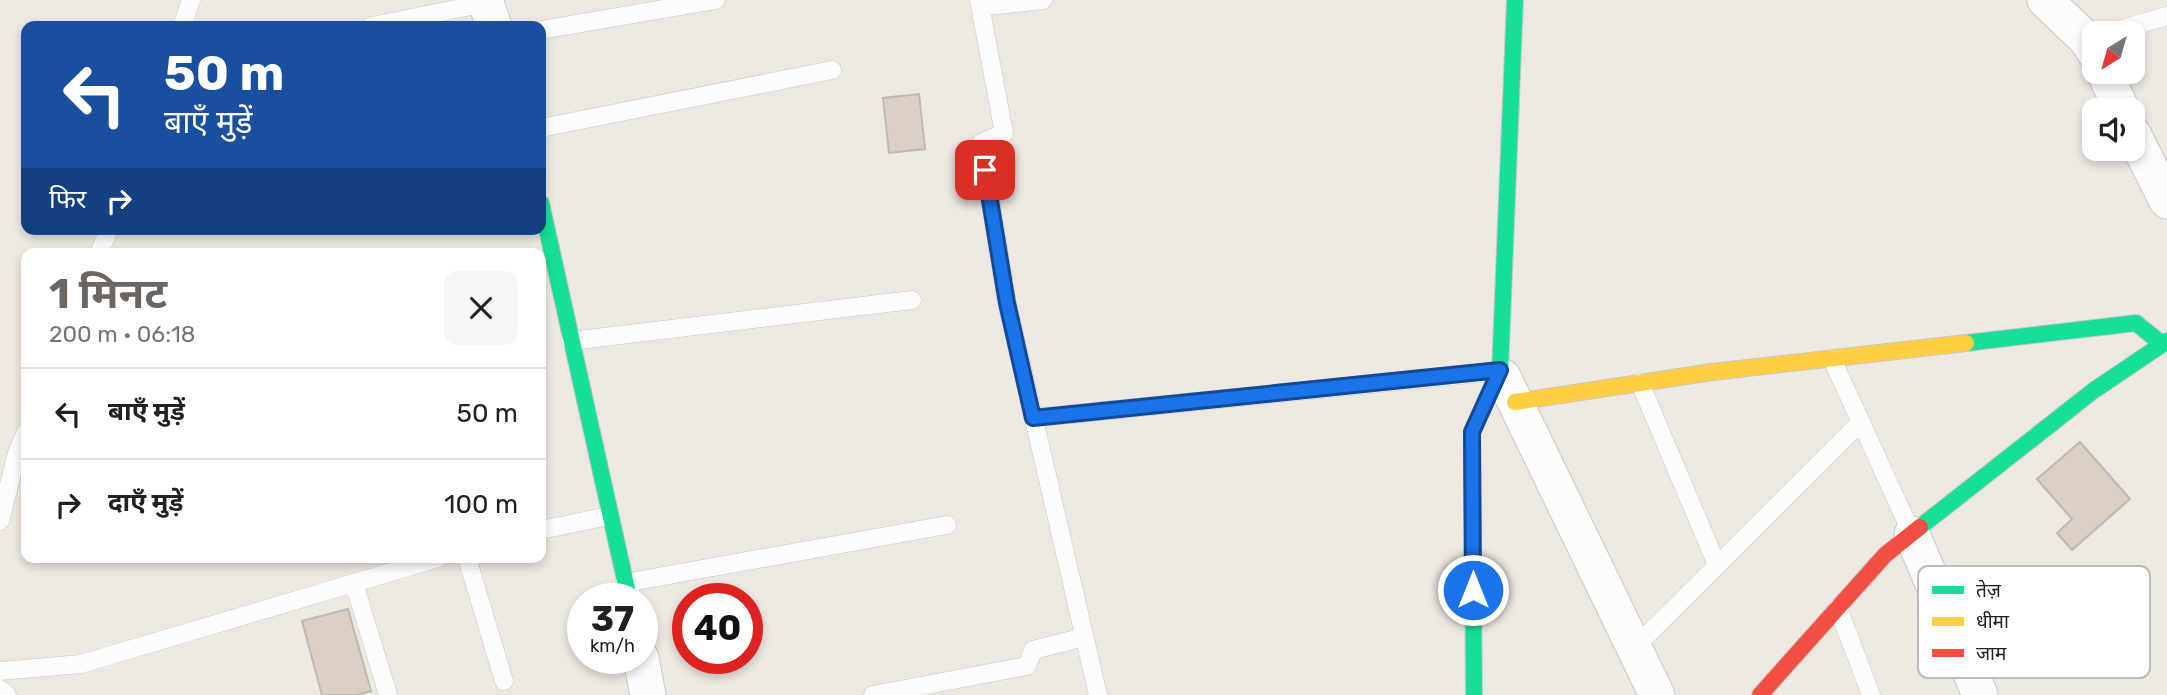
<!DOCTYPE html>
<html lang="hi">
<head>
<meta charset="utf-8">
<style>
	body { margin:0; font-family:Rubik,"Noto Sans Devanagari",sans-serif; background:#f6f6f6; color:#202124; height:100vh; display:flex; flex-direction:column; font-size:26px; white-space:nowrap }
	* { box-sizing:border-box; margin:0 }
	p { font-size:23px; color:#757577 }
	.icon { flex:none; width:38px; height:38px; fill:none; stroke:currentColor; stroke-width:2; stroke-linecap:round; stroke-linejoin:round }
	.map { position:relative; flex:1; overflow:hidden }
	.side { position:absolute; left:21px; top:248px; width:525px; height:315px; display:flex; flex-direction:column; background:#fff; border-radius:14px; box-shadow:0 4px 10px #0003 }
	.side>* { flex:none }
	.banner { position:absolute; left:21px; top:21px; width:525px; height:214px; border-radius:14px; box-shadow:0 4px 10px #0003; background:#1a4fa0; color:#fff; overflow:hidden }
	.needle { width:46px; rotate:217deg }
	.buttons { position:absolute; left:2082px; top:21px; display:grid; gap:14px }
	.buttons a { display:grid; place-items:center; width:63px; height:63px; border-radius:14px; background:#fff; box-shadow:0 4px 10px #0003; font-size:35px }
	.speed { position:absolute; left:567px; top:583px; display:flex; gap:14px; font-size:35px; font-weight:700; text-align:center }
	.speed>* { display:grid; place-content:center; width:91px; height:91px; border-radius:50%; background:#fff; box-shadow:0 4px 10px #0003; line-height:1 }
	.speed small { font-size:18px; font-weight:400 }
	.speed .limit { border:10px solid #d22; background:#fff; color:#111 }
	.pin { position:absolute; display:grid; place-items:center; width:60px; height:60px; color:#fff; margin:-30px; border-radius:14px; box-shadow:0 4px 10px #0006 }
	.me { position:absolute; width:77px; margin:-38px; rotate:0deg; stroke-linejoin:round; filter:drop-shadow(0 0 5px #0008) }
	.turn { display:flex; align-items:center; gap:24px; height:147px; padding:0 28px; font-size:32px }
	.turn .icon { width:91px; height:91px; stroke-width:2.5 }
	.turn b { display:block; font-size:49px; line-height:60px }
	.then { display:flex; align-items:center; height:66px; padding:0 28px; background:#0003; gap:14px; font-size:26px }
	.round { display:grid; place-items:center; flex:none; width:74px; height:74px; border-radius:14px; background:#f6f6f6 }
	.overview { display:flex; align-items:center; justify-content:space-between; height:119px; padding:0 28px }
	h1 { font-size:42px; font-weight:700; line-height:52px; color:#6b6661 }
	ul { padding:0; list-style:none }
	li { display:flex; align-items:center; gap:21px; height:91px; padding:0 28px; border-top:2px solid #e0e0e0 }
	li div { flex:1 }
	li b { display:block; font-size:26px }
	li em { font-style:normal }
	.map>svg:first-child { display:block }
	.building { fill:#dcd0c5; stroke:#bdb8b4; stroke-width:2 }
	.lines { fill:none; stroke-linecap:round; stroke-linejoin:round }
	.lane-casing { stroke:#cbc6c1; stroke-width:19 }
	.street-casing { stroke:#cbc6c1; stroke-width:37 }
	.fast-casing { stroke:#cbc6c1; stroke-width:18 }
	.slow-casing { stroke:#cbc6c1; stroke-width:18 }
	.jam-casing { stroke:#cbc6c1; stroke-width:18 }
	.lane { stroke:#fcfcfb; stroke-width:18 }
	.street { stroke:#fcfcfb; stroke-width:35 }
	.fast { stroke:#16e098; stroke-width:16 }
	.slow { stroke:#ffcf43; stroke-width:16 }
	.jam { stroke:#f24e42; stroke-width:16 }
	.route-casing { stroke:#114b97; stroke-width:18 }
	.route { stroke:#1a73e8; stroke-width:12 }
	.key { fill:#fff; stroke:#bdbcbb; stroke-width:2 }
	.key-label { font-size:19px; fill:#24201c }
</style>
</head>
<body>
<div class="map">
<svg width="2167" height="695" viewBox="0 0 2167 695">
	<rect width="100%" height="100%" fill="#eee8e2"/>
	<!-- building -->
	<path class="building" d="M 919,94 L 925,149 L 889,153 L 883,98 Z
		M 2080,442 L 2130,499 L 2072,550 L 2057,533 L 2072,519 L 2037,479 Z
		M 348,609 L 371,691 L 357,695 L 322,695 L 302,621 Z"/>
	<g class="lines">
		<defs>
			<path id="lane" d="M 979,0 L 1004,133 L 981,143 L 1007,303 L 1098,695
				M 980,7 L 1043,0
				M 182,26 L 191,0
				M 372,26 L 486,3
				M 541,30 L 716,0
				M 2109,33 L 2167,16
				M 541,128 L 832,70
				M 99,254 L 109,229
				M 571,341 L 912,300
				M 1832,359 L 1912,534
				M 1640,383 L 1717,565
				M 1033,418 L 1500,371
				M 0,521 L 17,453 L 26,432
				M 541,530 L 609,516
				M 467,558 L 504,681
				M 354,583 L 388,695
				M 625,583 L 947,525
				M 1838,608 L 1871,695
				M 1634,648 L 1861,422
				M 0,671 L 81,664 L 438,558
				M 0,689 L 7,695
				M 873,695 L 1027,666 L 1033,650 L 1084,637"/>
			<path id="street" d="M 485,0 L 494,26
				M 2045,0 L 2087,40 L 2095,53
				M 2104,72 L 2122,110
				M 2133,134 L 2167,201
				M 1503,377 L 1657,695
				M 1912,534 L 1980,695
				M 641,658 L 648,695"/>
			<path id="fast" d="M 541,203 L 629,598
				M 1966,343 L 2136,323 L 2162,344
				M 1920,527 L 2093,391 L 2167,341
				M 1474,695 L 1472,432 L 1500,371 L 1515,0"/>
			<path id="slow" d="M 1515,402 L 1712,372 L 1966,343"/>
			<path id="jam" d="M 1760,695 L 1885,555 L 1920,527"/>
		</defs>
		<!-- lane casing -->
		<use href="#lane" class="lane-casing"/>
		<!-- street casing -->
		<use href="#street" class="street-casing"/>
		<!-- fast casing -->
		<use href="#fast" class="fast-casing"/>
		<!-- slow casing -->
		<use href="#slow" class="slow-casing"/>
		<!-- jam casing -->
		<use href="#jam" class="jam-casing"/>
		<!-- lane -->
		<use href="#lane" class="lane"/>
		<!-- street -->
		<use href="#street" class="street"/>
		<!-- fast -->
		<use href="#fast" class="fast"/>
		<!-- slow -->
		<use href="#slow" class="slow"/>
		<!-- jam -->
		<use href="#jam" class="jam"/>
	</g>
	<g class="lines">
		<defs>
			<path id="route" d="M 985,170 L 1007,303 L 1033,418 L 1500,370 L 1472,432 L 1473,590"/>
		</defs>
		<!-- route casing -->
		<use href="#route" class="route-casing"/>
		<!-- route -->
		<use href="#route" class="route"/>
	</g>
	<!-- legend -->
	<rect x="1918" y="566" width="232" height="112" rx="10" class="key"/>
	<rect x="1932" y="586" width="32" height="8" fill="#16e098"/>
	<rect x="1932" y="617" width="32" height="9" fill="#ffcf43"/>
	<rect x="1932" y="649" width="32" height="8" fill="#f24e42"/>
	<g class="key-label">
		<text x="1976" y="597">तेज़</text>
		<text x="1976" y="628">धीमा</text>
		<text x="1976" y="660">जाम</text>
	</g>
</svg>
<div class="buttons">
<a><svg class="needle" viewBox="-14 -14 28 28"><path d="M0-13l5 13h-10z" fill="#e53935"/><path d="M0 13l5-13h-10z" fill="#757577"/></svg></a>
<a><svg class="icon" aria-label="sound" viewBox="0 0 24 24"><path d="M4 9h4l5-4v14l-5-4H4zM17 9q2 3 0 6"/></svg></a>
</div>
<div class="speed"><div>37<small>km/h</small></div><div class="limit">40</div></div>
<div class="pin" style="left:985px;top:170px;background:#d93025"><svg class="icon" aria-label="arrive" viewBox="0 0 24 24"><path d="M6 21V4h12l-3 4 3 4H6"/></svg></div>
<svg class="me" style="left:1473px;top:590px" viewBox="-20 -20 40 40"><circle r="17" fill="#1a73e8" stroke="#fff" stroke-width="3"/><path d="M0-11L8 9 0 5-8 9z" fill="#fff"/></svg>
<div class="banner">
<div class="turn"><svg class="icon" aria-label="left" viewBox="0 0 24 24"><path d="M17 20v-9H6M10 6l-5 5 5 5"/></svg><div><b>50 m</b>बाएँ मुड़ें</div></div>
<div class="then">फिर<svg class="icon" aria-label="right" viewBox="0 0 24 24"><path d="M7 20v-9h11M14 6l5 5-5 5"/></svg></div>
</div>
<section class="side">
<div class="overview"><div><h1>1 मिनट</h1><p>200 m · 06:18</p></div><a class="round"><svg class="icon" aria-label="close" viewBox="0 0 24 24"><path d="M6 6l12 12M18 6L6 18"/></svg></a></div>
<ul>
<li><svg class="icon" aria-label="left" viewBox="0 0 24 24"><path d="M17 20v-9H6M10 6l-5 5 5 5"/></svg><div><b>बाएँ मुड़ें</b></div><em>50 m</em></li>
<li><svg class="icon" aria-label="right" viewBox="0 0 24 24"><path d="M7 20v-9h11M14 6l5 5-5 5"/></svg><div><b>दाएँ मुड़ें</b></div><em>100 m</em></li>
</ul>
</section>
</div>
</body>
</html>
